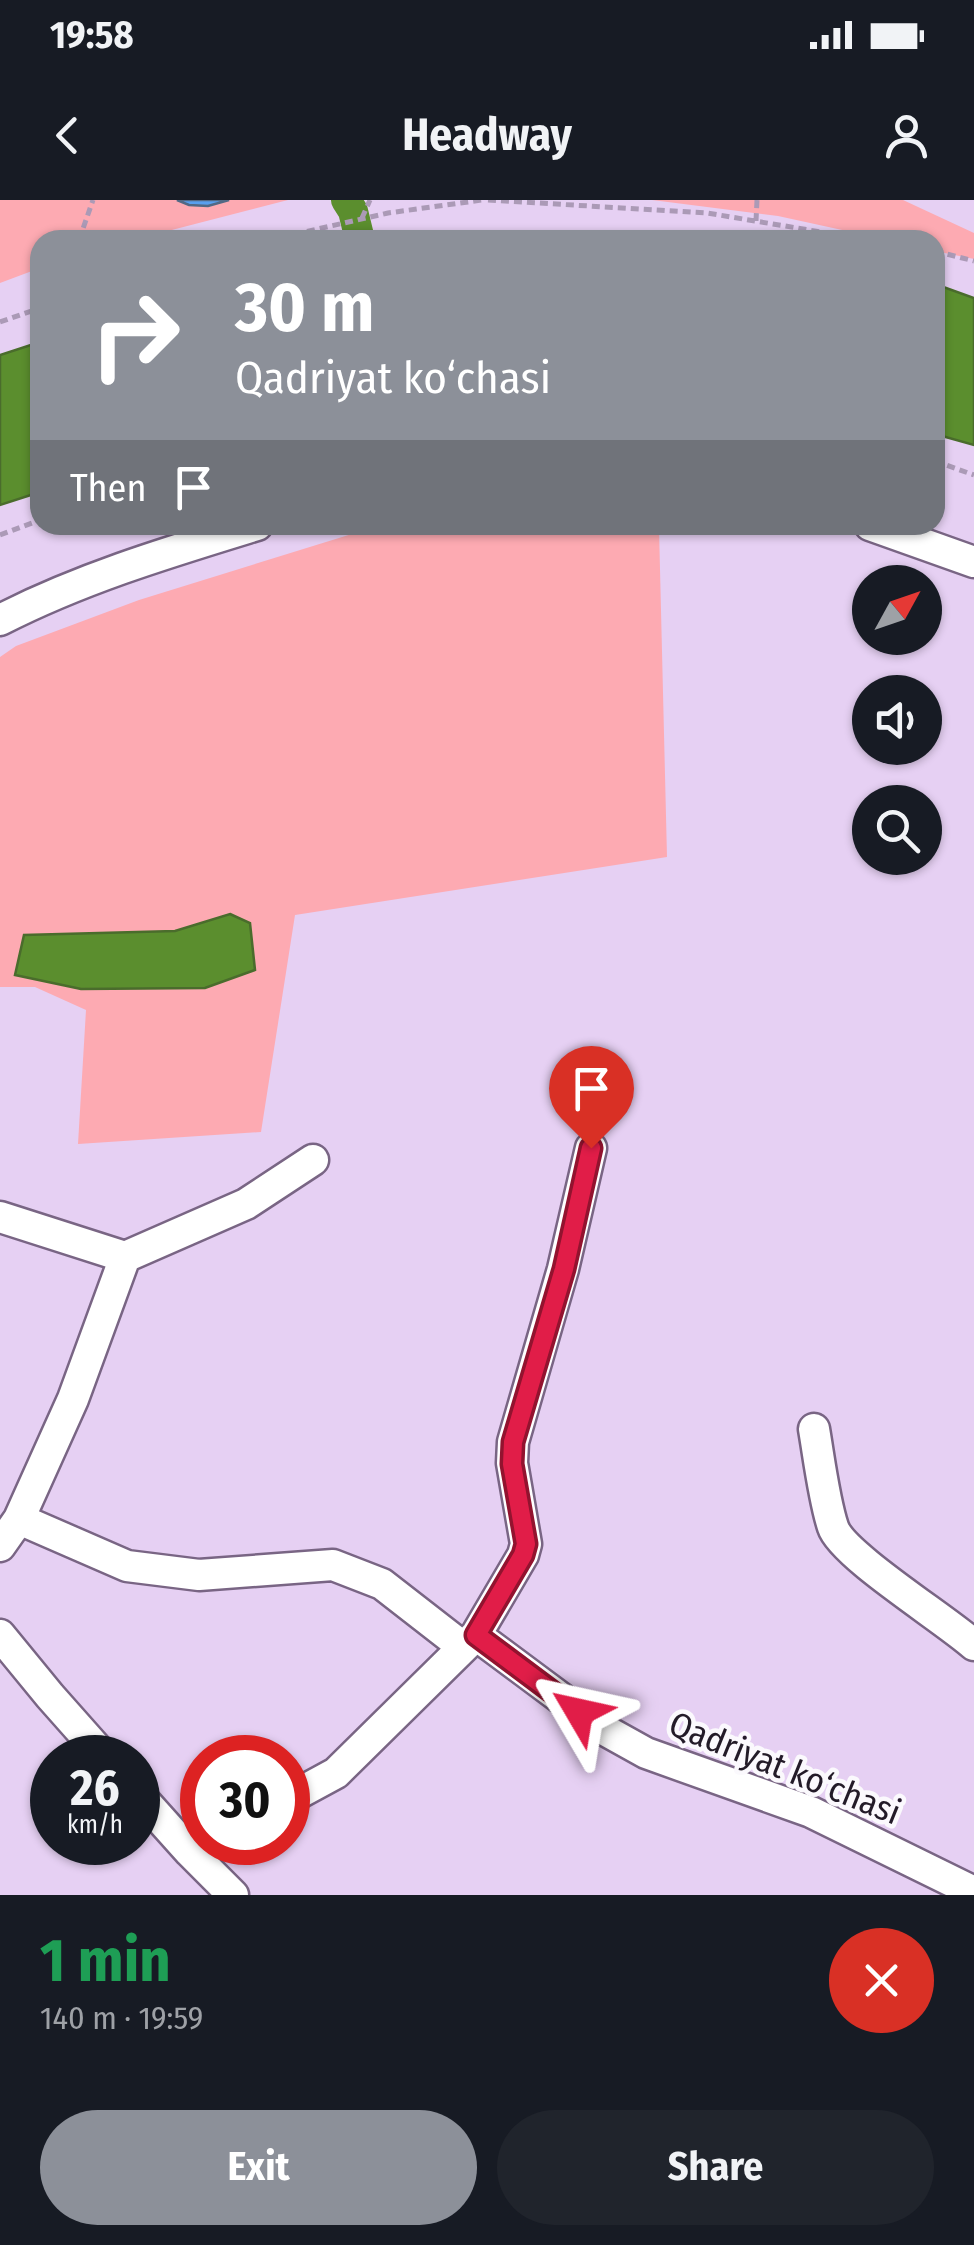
<!DOCTYPE html>
<html lang="en">
<head>
<meta charset="utf-8">
<style>
	body { margin:0; font-family:"Fira Sans Condensed",sans-serif; background:#20242c; color:#f1f3f6; height:100vh; display:flex; flex-direction:column; font-size:38px; white-space:nowrap }
	* { box-sizing:border-box; margin:0 }
	p { font-size:32px; color:#9ea1a6 }
	.icon { flex:none; width:55px; height:55px; fill:none; stroke:currentColor; stroke-width:2; stroke-linecap:round; stroke-linejoin:round }
	.map { position:relative; height:1695px; overflow:hidden }
	.side { display:flex; flex-direction:column; background:#171b24; flex:1 }
	.side>* { flex:none }
	.top-card { position:absolute; left:30px; top:30px; width:915px; height:305px; border-radius:30px; box-shadow:0 2px 8px #0004; background:#8c9099; color:#fff; overflow:hidden }
	.needle { width:65px; rotate:50deg }
	.fabs { position:absolute; left:852px; top:365px; display:grid; gap:20px }
	.fabs a { display:grid; place-items:center; width:90px; height:90px; border-radius:50%; background:#171b24; box-shadow:0 2px 8px #0004; font-size:50px }
	.speed { position:absolute; left:30px; top:1535px; display:flex; gap:20px; font-size:50px; font-weight:700; text-align:center }
	.speed>* { display:grid; place-content:center; width:130px; height:130px; border-radius:50%; background:#171b24; box-shadow:0 2px 8px #0004; line-height:1 }
	.speed small { font-size:25px; font-weight:400 }
	.speed .limit { border:15px solid #d22; background:#fff; color:#111 }
	.pin { position:absolute; display:grid; place-items:center; width:85px; height:85px; color:#fff; margin:-102px -42px; border-radius:50% 50% 50% 0; rotate:-45deg; box-shadow:0 0 10px #0007 }
	.pin .icon { rotate:45deg }
	.me { position:absolute; width:110px; margin:-55px; rotate:306deg; stroke-linejoin:round; filter:drop-shadow(0 0 8px #0008) }
	.turn { display:flex; align-items:center; gap:35px; height:210px; padding:0 40px; font-size:45px }
	.turn .icon { width:130px; height:130px; stroke-width:2.5 }
	.turn b { display:block; font-size:70px; line-height:85px }
	.then { display:flex; align-items:center; height:95px; padding:0 40px; background:#0003; gap:20px; font-size:38px }
	.round { display:grid; place-items:center; flex:none; width:105px; height:105px; border-radius:52px; background:#20242c }
	.headline { display:flex; align-items:center; justify-content:space-between; height:170px; padding:0 40px }
	h1 { font-size:60px; font-weight:700; line-height:75px; color:#1e9e55 }
	.primary-button { display:flex; gap:20px; margin-top:auto; padding:20px 40px }
	.primary-button a { flex:1; height:115px; border-radius:60px; background:#8c9099; color:#fff; font-size:40px; font-weight:700; line-height:115px; text-align:center }
	.primary-button a+a { background:#20242c; color:#f1f3f6 }
	.status { display:flex; justify-content:space-between; align-items:center; height:70px; padding:0 50px; background:#171b24; direction:ltr }
	.status svg { height:28px; fill:currentColor }
	header { display:flex; justify-content:space-between; align-items:center; height:130px; padding:0 40px; background:#171b24; font-size:45px; font-weight:700 }
	.map>svg:first-child { display:block }
	.green { fill:#fdaab2 }
	.water { fill:#5b8e2e; stroke:#4a6c2c; stroke-width:2.5 }
	.lines { fill:none; stroke-linecap:round; stroke-linejoin:round }
	.canal { stroke:#5b8e2e; stroke-width:30 }
	.building { fill:#589fee; stroke:#516985; stroke-width:2.5 }
	.minor-casing { stroke:#796584; stroke-width:35 }
	.path { stroke:#ab9ab6; stroke-width:5; stroke-dasharray:8 5; stroke-linecap:butt }
	.minor { stroke:#fff; stroke-width:30 }
	.route-casing { stroke:#92132f; stroke-width:25 }
	.route { stroke:#e11d48; stroke-width:18 }
	.labels { text-anchor:middle; stroke-width:9; stroke-linejoin:round; paint-order:stroke }
	.street-label { font-size:35px; fill:#231b28; stroke:#fbf9fd }
</style>
</head>
<body>
<div class="status"><b>19:58</b><svg viewBox="0 0 49 12"><path d="M0 12V9h3v3zM5 12V6h3v6zM10 12V3h3v9zM15 12V0h3v12zM26 1h20v11H26zM47 4h2v5h-2z"/></svg></div>
<header><svg class="icon" aria-label="back" viewBox="0 0 24 24"><path d="M15 5l-7 7 7 7"/></svg>Headway<svg class="icon" aria-label="person" viewBox="0 0 24 24"><circle cx="12" cy="8" r="4"/><path d="M4 21q1-7 8-7t8 7"/></svg></header>
<div class="map">
<svg width="974" height="1695" viewBox="0 0 974 1695">
	<rect width="100%" height="100%" fill="#e6d0f3"/>
	<!-- green -->
	<path class="green" d="M 0,0 L 288,0 L 133,40 L 40,40 L 40,68 L 0,83 Z
		M 652,0 L 903,0 L 974,33 L 974,59 L 935,51 L 935,40 L 888,40 L 778,16 Z
		M 381,325 L 659,328 L 667,657 L 295,715 L 261,932 L 78,944 L 86,810 L 35,787 L 0,787 L 0,457 L 16,446 L 139,400 Z"/>
	<!-- water -->
	<path class="water" d="M 935,84 L 974,98 L 974,245 L 935,234 Z
		M 40,142 L 40,292 L 0,305 L 0,155 Z
		M 230,714 L 250,723 L 255,770 L 205,788 L 81,789 L 15,775 L 24,735 L 175,731 Z"/>
	<g class="lines">
		<!-- canal -->
		<path class="canal" d="M 346,0 L 353,11 L 360,40"/>
	</g>
	<!-- building -->
	<path class="building" d="M 177,0 L 229,0 L 208,6 L 189,5 Z"/>
	<g class="lines">
		<defs>
			<path id="minor" d="M 870,325 L 974,362
				M 0,420 C 82,378 169,352 257,325
				M 0,1017 L 125,1057 L 246,1004 L 313,960
				M 814,1229 C 819,1258 824,1300 833,1327 C 842,1355 945,1419 974,1445
				M 19,1319 L 127,1366 L 199,1375 L 333,1365 L 382,1384 L 463,1447
				M 0,1346 L 19,1319 L 73,1199 L 125,1057
				M 0,1435 L 50,1496 L 105,1558
				M 476,1435 L 601,1528 L 646,1553 L 811,1612 L 974,1692
				M 138,1594 L 190,1652 L 233,1695
				M 288,1599 L 336,1573 L 476,1435 L 523,1355 L 526,1344 L 512,1263 L 513,1242 L 563,1069 L 591,948"/>
		</defs>
		<!-- minor casing -->
		<use href="#minor" class="minor-casing"/>
		<!-- path -->
		<path class="path" d="M 488,0 L 707,13 L 869,40
			M 362,18 L 370,0
			M 756,21 L 757,0
			M 79,40 L 93,0
			M 269,40 L 388,13 L 482,0
			M 935,51 L 974,61
			M 0,122 L 40,108
			M 935,261 L 974,275
			M 0,335 L 40,320"/>
		<!-- minor -->
		<use href="#minor" class="minor"/>
	</g>
	<g class="lines">
		<defs>
			<path id="route" d="M 579,1512 L 476,1435 L 523,1355 L 526,1344 L 512,1264 L 513,1242 L 564,1069 L 591,948"/>
		</defs>
		<!-- route casing -->
		<use href="#route" class="route-casing"/>
		<!-- route -->
		<use href="#route" class="route"/>
	</g>
	<g class="labels">
		<!-- street labels -->
		<g class="street-label">
			<text transform="translate(785 1568) rotate(22)" y="12">Qadriyat ko‘chasi</text>
		</g>
	</g>
</svg>
<div class="fabs">
<a><svg class="needle" viewBox="-14 -14 28 28"><path d="M0-13l5 13h-10z" fill="#e53935"/><path d="M0 13l5-13h-10z" fill="#9ea1a6"/></svg></a>
<a><svg class="icon" aria-label="sound" viewBox="0 0 24 24"><path d="M4 9h4l5-4v14l-5-4H4zM17 9q2 3 0 6"/></svg></a>
<a><svg class="icon" aria-label="search" viewBox="0 0 24 24"><circle cx="10" cy="10" r="6"/><path d="M15 15l6 6"/></svg></a>
</div>
<div class="speed"><div>26<small>km/h</small></div><div class="limit">30</div></div>
<div class="pin" style="left:591px;top:948px;background:#d93025"><svg class="icon" aria-label="arrive" viewBox="0 0 24 24"><path d="M6 21V4h12l-3 4 3 4H6"/></svg></div>
<svg class="me" style="left:579px;top:1512px" viewBox="-20 -20 40 40"><path d="M0-17L14 15 0 8-14 15z" fill="#e11d48" stroke="#fff" stroke-width="4"/></svg>
<div class="top-card">
<div class="turn"><svg class="icon" aria-label="right" viewBox="0 0 24 24"><path d="M7 20v-9h11M14 6l5 5-5 5"/></svg><div><b>30 m</b>Qadriyat ko‘chasi</div></div>
<div class="then">Then<svg class="icon" aria-label="arrive" viewBox="0 0 24 24"><path d="M6 21V4h12l-3 4 3 4H6"/></svg></div>
</div>
</div>
<section class="side">
<div class="headline"><div><h1>1 min</h1><p>140 m · 19:59</p></div><a class="round" style="background:#d93025;color:#fff"><svg class="icon" aria-label="close" viewBox="0 0 24 24"><path d="M6 6l12 12M18 6L6 18"/></svg></a></div>
<div class="primary-button"><a>Exit</a><a>Share</a></div>
</section>
</body>
</html>
